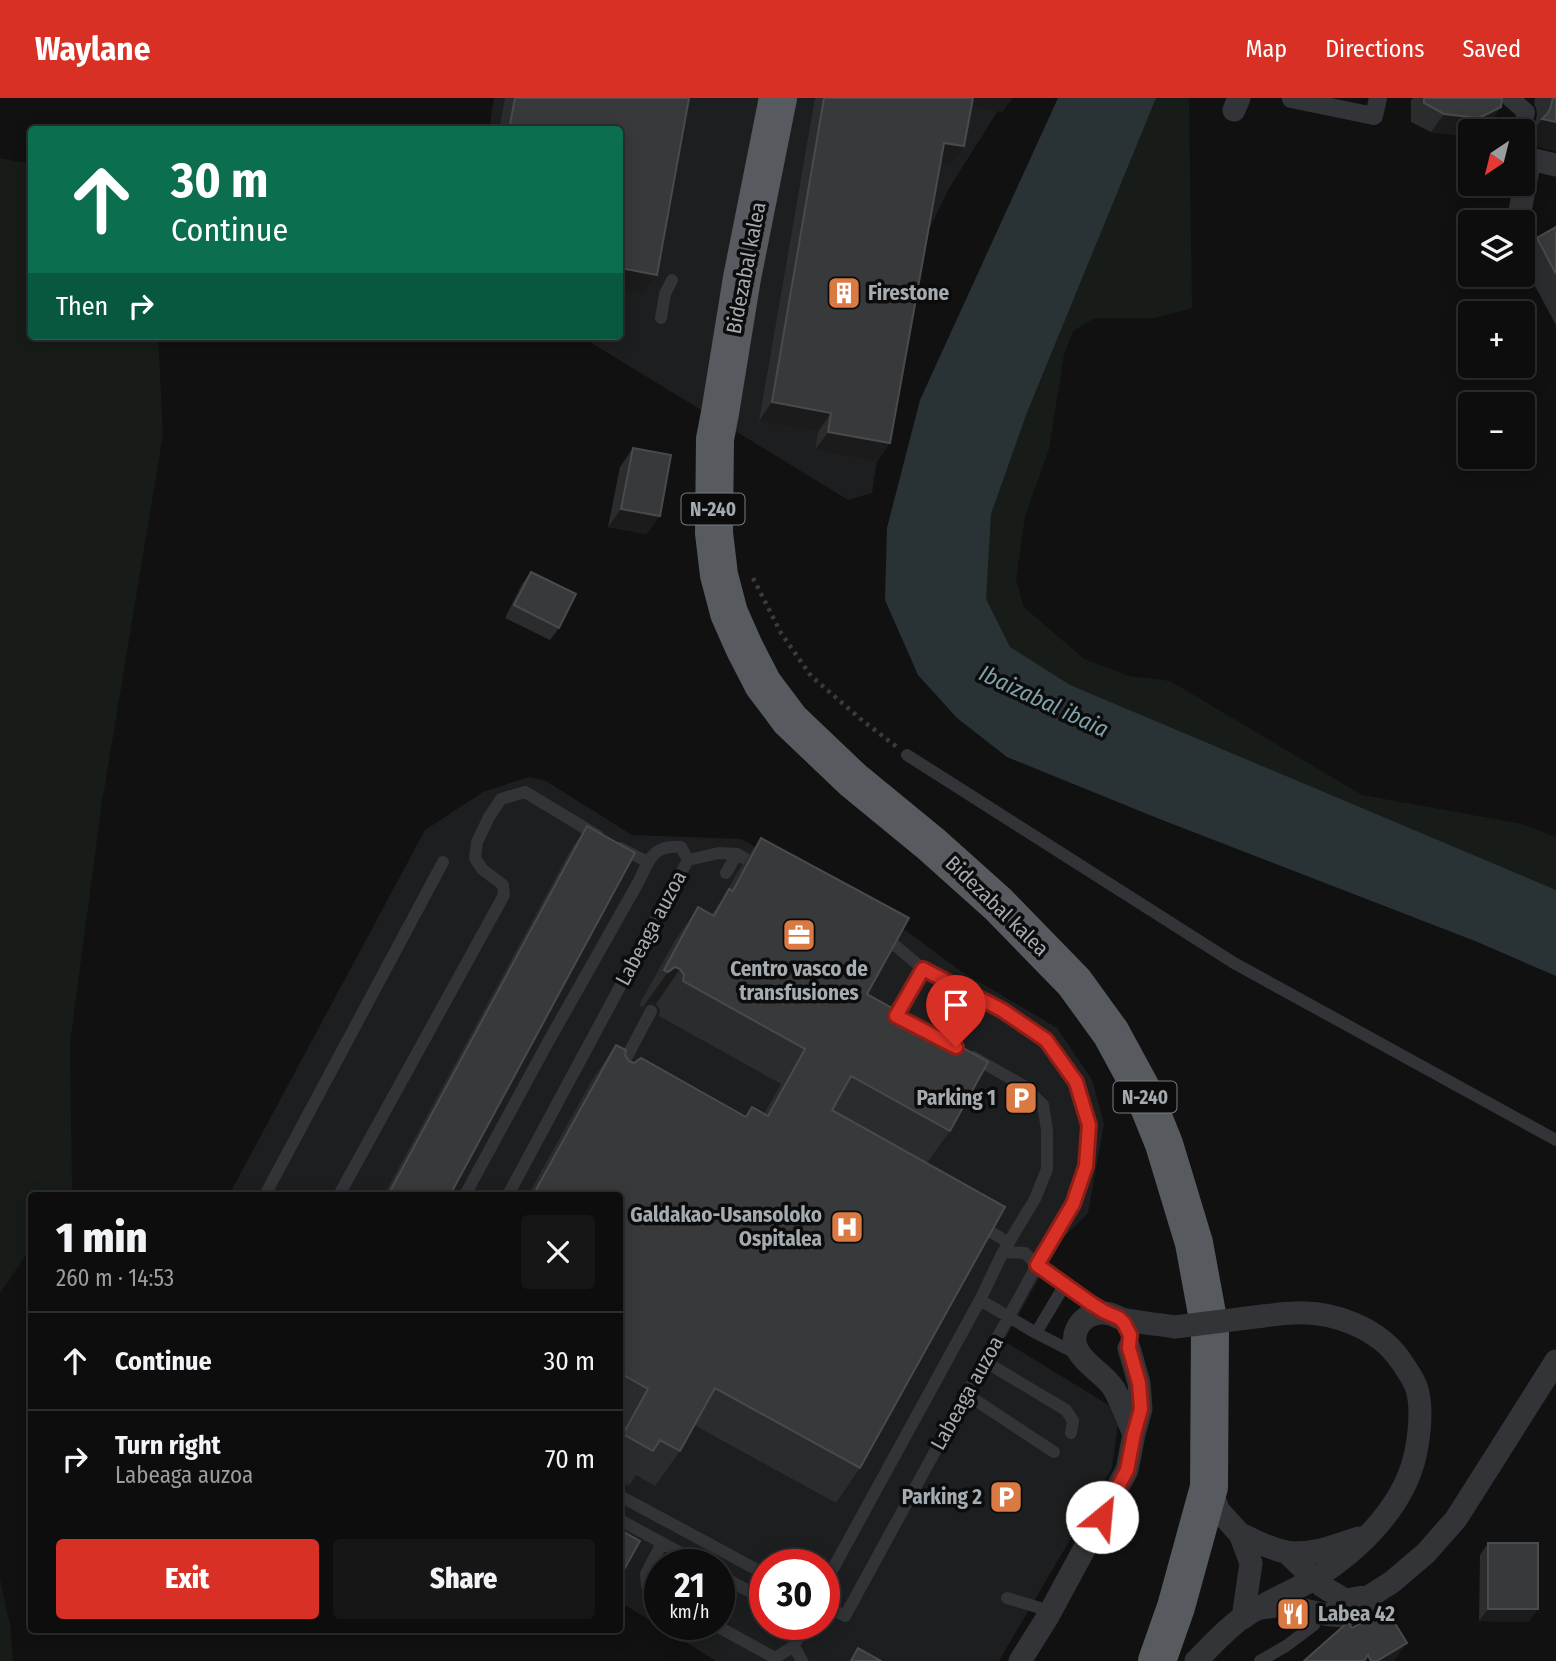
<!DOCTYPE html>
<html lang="en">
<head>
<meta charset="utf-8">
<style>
	body { margin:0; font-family:"Fira Sans Condensed",sans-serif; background:#161617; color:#f1f3f6; height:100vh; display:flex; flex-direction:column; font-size:26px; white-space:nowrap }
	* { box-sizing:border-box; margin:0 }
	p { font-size:23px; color:#9a9c9e }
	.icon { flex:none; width:38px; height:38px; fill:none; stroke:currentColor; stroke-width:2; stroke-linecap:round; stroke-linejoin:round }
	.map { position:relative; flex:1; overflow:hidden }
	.details { position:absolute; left:28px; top:1094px; width:595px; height:441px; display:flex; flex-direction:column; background:#0d0d0e; border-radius:7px; box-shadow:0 4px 18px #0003,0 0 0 2px #2d2d2e }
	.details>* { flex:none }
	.top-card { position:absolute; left:28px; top:28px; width:595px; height:214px; border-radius:7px; box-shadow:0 4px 18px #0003,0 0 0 2px #2d2d2e; background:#0b6e4f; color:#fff; overflow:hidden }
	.needle { width:46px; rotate:215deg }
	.controls { position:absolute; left:1458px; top:21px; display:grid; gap:14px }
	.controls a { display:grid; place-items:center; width:77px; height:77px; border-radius:7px; background:#0d0d0e; box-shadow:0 4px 18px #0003,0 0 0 2px #2d2d2e; font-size:35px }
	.speed { position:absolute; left:644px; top:1451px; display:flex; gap:14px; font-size:35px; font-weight:700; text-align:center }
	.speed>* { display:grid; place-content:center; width:91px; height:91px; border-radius:50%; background:#0d0d0e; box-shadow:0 4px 18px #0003,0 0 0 2px #2d2d2e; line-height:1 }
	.speed small { font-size:18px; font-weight:400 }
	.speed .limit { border:10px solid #d22; background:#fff; color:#111 }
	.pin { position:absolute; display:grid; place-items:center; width:60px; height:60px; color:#fff; margin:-72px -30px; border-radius:50% 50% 50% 0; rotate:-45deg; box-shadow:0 0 7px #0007 }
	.pin .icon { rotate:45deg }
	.me { position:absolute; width:77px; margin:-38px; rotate:28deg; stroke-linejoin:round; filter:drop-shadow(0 0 5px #0008) }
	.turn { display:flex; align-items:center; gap:24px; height:147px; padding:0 28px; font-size:32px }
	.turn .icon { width:91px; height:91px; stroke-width:2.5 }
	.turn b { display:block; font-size:49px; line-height:60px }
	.then { display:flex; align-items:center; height:66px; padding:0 28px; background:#0003; gap:14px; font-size:26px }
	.round { display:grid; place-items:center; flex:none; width:74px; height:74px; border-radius:7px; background:#161617 }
	.summary { display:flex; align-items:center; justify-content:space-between; height:119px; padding:0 28px }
	h1 { font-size:42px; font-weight:800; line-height:52px }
	.primary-button { display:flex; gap:14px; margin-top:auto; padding:14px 28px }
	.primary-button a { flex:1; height:80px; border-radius:7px; background:#d93025; color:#fff; font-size:28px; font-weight:800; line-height:80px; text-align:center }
	.primary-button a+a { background:#161617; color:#f1f3f6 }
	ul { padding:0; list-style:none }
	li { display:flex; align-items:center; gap:21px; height:98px; padding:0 28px; border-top:2px solid #2d2d2e }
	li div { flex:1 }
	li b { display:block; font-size:26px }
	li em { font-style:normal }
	header { display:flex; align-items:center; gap:42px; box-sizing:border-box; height:98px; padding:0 35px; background:#d93025; color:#fff }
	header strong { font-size:33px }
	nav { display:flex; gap:38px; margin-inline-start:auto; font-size:24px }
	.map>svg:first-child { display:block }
	.built { fill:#1d1e1f; fill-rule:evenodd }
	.green { fill:#181c18 }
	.water { fill:#293234 }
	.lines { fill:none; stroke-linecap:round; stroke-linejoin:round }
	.path { stroke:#393b3d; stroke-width:4.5; stroke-dasharray:3.5 5; stroke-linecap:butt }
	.service { stroke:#323437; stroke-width:12 }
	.pedestrian { stroke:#323437; stroke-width:18 }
	.minor { stroke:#323437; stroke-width:23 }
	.trunk { stroke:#575a5e; stroke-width:38 }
	.minor-bridge { stroke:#323437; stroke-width:23 }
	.wall { fill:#2a2c2d }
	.shaded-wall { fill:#1b1b1c }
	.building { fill:#37393b; stroke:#484b4e; stroke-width:2 }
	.route-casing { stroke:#8d1f18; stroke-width:18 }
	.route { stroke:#d93025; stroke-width:12 }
	.labels { text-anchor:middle; stroke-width:7; stroke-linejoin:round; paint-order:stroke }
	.shield { fill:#0c0c0d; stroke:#767c80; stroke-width:2 }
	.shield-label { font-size:19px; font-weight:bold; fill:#a4acb1 }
	.street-label { font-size:21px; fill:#a4acb1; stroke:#0c0c0d }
	.poi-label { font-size:21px; font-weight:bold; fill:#a4acb1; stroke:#0c0c0d; text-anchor:end }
	.water-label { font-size:23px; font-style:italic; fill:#7ea1a9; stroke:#0c0c0d }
</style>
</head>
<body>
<header>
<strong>Waylane</strong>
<nav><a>Map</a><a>Directions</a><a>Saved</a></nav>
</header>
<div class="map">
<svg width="1556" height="1563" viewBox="0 0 1556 1563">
	<rect width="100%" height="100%" fill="#111112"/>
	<!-- built -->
	<path class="built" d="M 494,0 L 1006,0 L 948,92 L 903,187 L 872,395 L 848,402 L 580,238 L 620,238 L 620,32 L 489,32 Z
		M 529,679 L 546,683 L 632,737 L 741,741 L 908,834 L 959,872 L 1057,930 L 1092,982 L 1104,1026 L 1088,1115 L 1059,1144 L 1004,1243 L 1110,1308 L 1118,1327 L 1112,1370 L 999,1563 L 716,1563 L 620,1504 L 620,1097 L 229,1097 L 425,732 L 483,694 ZM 660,1466 L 719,1466 L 719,1526 L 660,1526 ZM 765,1466 L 824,1466 L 824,1526 L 765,1526 Z"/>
	<!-- green -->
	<path class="green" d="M 1101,0 L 1189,0 L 1192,210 L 1155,220 L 1095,220 L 1073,233 L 1064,257 L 1049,351 L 1025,418 L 1016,482 L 1024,509 L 1084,561 L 1129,578 L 1170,583 L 1362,697 L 1522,726 L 1556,739 L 1556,869 L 933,581 Z
		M 0,60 L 31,66 L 32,238 L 158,238 L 163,336 L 101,711 L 70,945 L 72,1093 L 69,1097 L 32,1097 L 31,1150 L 0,1195 Z
		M 0,1481 L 10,1527 L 13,1563 L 0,1563 Z"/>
	<!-- water -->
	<path class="water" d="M 1058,0 L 1156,0 L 1026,317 L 991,416 L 986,501 L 1010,549 L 1070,587 L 1556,792 L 1556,878 L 1475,843 L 1157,720 L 1007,659 L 957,620 L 918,577 L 885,502 L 887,430 L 920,302 Z"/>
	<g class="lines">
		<!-- path -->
		<path class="path" d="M 753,480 L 781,535 L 811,578 L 863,623 L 897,649"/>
		<!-- service -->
		<path class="service" d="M 661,220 L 665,196 L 672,182
			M 907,657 L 1234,865 L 1556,1042
			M 620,750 L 648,764
			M 726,775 L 737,756
			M 881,840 L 897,849 L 923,871
			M 904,922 L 896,918 L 923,871 L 1001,912 L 1046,942 L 1076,984 L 1089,1027 L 1086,1068 L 1073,1106 L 1037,1167 L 1025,1155 L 1003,1154
			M 973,959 L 1024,988 L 1043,1007 L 1047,1032 L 1047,1071 L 1035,1101 L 1003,1154 L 980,1202
			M 620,972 L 651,913
			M 265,1097 L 443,764
			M 339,1097 L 504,797 L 503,787 L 482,771 L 475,760 L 477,744 L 489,719 L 501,701 L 525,694 L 598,738
			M 465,1097 L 547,946 L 639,783 C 650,760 653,747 681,749 L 688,762
			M 508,1097 L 688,762 L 719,755 L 737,756 L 759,769
			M 978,1126 L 1009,1145
			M 1036,1235 L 1064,1188
			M 984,1263 L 1066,1312 L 1073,1323 L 1071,1335
			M 966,1296 L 1054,1354
			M 620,1398 L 765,1476
			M 620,1422 L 701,1466
			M 719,1477 L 765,1502
			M 824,1487 L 980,1202 L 1036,1235 L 1079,1257
			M 660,1497 L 647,1488 L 646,1476 L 662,1445
			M 1007,1500 L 1050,1513
			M 824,1507 L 845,1518 L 1037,1167 L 1064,1188 L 1102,1213
			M 713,1526 L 775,1560 L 794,1548 L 804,1526
			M 794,1548 L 802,1563
			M 1260,1563 L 1286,1548 L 1314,1527 L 1318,1515"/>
		<!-- pedestrian -->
		<path class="pedestrian" d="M 1510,0 L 1526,14 L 1522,33
			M 1291,1 L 1374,18 L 1378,0"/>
		<!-- minor -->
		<path class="minor" d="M 1234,12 L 1239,0
			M 1522,59 L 1556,67
			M 1521,124 L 1519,118 L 1530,61
			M 1134,1336 C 1127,1321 1122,1305 1114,1291 C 1103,1272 1061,1256 1079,1227 C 1084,1220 1092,1215 1102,1215 C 1110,1214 1114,1218 1122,1221 C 1139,1225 1157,1226 1175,1229
			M 1209,1389 L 1219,1413 L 1240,1436 L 1251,1465 L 1243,1520
			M 1240,1436 C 1255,1442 1271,1452 1287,1454 C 1312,1458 1337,1447 1359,1440
			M 1286,1454 L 1322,1488 L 1345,1502 L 1370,1498 L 1392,1484 L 1426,1455 L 1456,1421 L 1556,1263
			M 1262,1510 C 1268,1509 1274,1508 1280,1508 C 1308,1509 1345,1531 1367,1504
			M 1020,1563 L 1047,1520 L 1127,1372 L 1134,1336 L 1141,1311 L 1139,1285 L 1129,1250
			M 1196,1563 C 1211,1548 1225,1532 1242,1520 C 1264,1505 1289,1495 1312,1482 C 1360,1452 1408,1406 1417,1348 C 1420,1330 1422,1309 1417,1291 C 1414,1281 1406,1271 1401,1263 C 1379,1230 1333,1213 1294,1215 C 1284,1215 1273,1217 1263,1218"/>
		<!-- trunk -->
		<path class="trunk" d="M 778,0 L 742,180 L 720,315 L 715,341 L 714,435 L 719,477 L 729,515 L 744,549 L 763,586 L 790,622 L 853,682 L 931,746 L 998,806 L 1074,884 L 1111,935 L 1143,994 L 1164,1046 L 1194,1145 L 1210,1232 L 1209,1389 L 1176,1509 L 1157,1563"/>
		<!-- minor-bridge -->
		<path class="minor-bridge" d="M 1175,1229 L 1263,1218"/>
	</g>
	<!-- wall -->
	<path class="wall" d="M 505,0 L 689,0 L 657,177 L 644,195 L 620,32 L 499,32 Z
		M 815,0 L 1012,0 L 1002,14 L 971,8 L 951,67 L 941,65 L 877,364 L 815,352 L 818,334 L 759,323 Z
		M 1413,0 L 1502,0 L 1501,9 L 1488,27 L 1476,33 L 1470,33 L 1466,38 L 1431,34 L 1411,24 L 1411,2 Z
		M 1535,0 L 1556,0 L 1556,53 L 1524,45 L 1534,32 L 1537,16 L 1536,10 L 1534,6 Z
		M 1556,129 L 1556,227 L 1522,164 L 1522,160 L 1537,140 Z
		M 633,350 L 647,436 L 608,429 L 620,369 Z
		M 531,474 L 559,530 L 550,542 L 505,520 L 522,486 Z
		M 587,728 L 450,1097 L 384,1097 L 570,753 Z
		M 761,740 L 867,896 L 950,1033 L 927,1065 L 860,1370 L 836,1405 L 694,1327 L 680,1353 L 655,1388 L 636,1377 L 629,1388 L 620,1383 L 620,1334 L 624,1326 L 620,1324 L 620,1097 L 528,1097 L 592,982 L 616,947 L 629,963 L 746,1019 L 752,1009 L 764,1016 L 781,986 L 659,918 L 660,912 L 656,906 L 650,904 L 643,909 L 639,907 L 674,844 L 698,809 L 711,817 L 725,797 L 737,775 Z
		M 1488,1445 L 1529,1524 L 1479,1523 L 1480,1457 Z"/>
	<!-- shaded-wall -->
	<path class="shaded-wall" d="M 967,0 L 1012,0 L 1002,14 L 962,7 Z
		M 1501,9 L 1488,27 L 1476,33 L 1470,33 L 1470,36 L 1466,38 L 1431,34 L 1444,16 Z
		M 1542,21 L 1556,24 L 1556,53 L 1524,45 Z
		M 944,45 L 964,48 L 951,67 L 931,64 Z
		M 620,170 L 657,177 L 644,195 L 620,191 Z
		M 772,304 L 831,315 L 818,334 L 759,323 Z
		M 828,334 L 890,345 L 877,364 L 815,352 Z
		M 621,411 L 660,418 L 647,436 L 608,429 Z
		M 675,869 L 680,871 L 656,906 L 650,904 L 643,909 L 668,874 Z
		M 1488,1511 L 1538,1511 L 1529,1524 L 1479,1523 Z
		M 1407,1545 L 1394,1563 L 1377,1563 Z"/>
	<!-- building -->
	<path class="building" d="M 515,0 L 689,0 L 657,177 L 620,170 L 620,32 L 509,32 Z
		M 824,0 L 973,0 L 964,48 L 944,45 L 890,345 L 828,334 L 831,315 L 772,304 Z
		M 1424,0 L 1502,0 L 1501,9 L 1479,20 L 1444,16 L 1424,5 Z
		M 1553,0 L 1556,0 L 1556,24 L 1542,21 L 1548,15 L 1550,11 Z
		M 1556,129 L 1556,176 L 1537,140 Z
		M 633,350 L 671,357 L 660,418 L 621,411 Z
		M 531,474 L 576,496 L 559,530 L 514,507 Z
		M 587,728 L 635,755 L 450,1097 L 388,1097 Z
		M 761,740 L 909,820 L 867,896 L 988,964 L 950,1033 L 851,978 L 832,1012 L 1005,1109 L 860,1370 L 715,1290 L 680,1353 L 660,1342 L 653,1353 L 623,1336 L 648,1291 L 620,1275 L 620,1097 L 533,1097 L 616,947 L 626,952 L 625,957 L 629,963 L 634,965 L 641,960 L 746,1019 L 752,1009 L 768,1018 L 805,951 L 683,883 L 684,877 L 680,871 L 675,869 L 668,874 L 664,872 L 698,809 L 714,818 L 729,791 L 733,793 Z
		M 620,1432 L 640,1443 L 620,1479 Z
		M 1488,1445 L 1538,1445 L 1538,1511 L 1488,1511 Z
		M 1386,1511 L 1407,1545 L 1377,1563 L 1371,1563 L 1368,1557 L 1364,1563 L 1304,1563 L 1348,1524 L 1352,1530 Z
		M 858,1550 L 881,1563 L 851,1563 Z"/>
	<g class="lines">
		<defs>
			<path id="route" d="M 956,949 L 896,918 L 923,871 L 1002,912 L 1046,942 L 1076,984 L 1089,1027 L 1086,1068 L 1073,1106 L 1037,1167 L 1092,1206 L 1105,1214 L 1119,1220 L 1124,1225 L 1130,1237 L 1129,1250 L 1139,1285 L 1141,1311 L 1134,1336 L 1127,1372 L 1102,1419"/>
		</defs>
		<!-- route casing -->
		<use href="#route" class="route-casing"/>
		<!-- route -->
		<use href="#route" class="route"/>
	</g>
	<!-- icons -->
	<defs>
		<symbol id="building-square" viewBox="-11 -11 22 22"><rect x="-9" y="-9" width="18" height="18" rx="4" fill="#da7941" stroke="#0c0c0d"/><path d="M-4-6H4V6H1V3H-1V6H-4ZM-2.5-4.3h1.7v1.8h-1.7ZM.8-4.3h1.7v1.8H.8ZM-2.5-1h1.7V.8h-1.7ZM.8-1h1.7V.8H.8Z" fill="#fff"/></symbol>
		<symbol id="office-square" viewBox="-11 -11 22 22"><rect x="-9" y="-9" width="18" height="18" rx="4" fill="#da7941" stroke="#0c0c0d"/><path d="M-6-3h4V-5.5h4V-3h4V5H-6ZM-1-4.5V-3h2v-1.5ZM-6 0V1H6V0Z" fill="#fff"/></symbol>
		<symbol id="parking-square" viewBox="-11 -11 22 22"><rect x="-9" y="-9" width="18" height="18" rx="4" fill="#da7941" stroke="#0c0c0d"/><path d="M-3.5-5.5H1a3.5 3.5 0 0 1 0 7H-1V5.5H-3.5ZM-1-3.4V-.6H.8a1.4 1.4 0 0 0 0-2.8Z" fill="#fff"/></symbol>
		<symbol id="hospital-square" viewBox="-11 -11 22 22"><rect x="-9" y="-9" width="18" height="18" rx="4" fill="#da7941" stroke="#0c0c0d"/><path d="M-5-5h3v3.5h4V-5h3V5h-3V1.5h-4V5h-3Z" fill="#fff"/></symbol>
		<symbol id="restaurant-square" viewBox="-11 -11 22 22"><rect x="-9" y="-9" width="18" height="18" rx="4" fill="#da7941" stroke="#0c0c0d"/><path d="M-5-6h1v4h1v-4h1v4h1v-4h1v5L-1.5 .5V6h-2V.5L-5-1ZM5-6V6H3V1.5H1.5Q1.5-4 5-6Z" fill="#fff"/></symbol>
	</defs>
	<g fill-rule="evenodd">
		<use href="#building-square" x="825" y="176" width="38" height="38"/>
		<use href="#office-square" x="780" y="818" width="38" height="38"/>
		<use href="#parking-square" x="1002" y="981" width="38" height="38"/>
		<use href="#hospital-square" x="828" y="1110" width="38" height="38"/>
		<use href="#parking-square" x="987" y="1380" width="38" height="38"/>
		<use href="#restaurant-square" x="1274" y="1497" width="38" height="38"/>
	</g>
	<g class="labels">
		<!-- shield labels -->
		<g class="shield">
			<rect x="681.5" y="395.5" width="63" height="31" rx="5"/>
			<rect x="1113.5" y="983.5" width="63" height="31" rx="5"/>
		</g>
		<g class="shield-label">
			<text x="713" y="418">N-240</text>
			<text x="1145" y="1006">N-240</text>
		</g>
		<!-- street labels -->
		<g class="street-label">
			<text transform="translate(746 170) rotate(-79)" y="7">Bidezabal kalea</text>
			<text transform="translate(997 808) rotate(44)" y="7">Bidezabal kalea</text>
			<text transform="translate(651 830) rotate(-62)" y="7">Labeaga auzoa</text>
			<text transform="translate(967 1295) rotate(-61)" y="7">Labeaga auzoa</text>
		</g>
		<!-- poi labels -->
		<g class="poi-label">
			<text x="868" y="202" text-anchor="start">Firestone</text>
			<text x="799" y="878" text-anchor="middle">Centro vasco de<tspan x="799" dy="24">transfusiones</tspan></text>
			<text x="996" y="1007">Parking 1</text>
			<text x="822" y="1124">Galdakao-Usansoloko<tspan x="822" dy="24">Ospitalea</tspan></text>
			<text x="982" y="1406">Parking 2</text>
			<text x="1318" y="1523" text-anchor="start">Labea 42</text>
		</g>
		<!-- water labels -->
		<g class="water-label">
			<text transform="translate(1044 603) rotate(25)" y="8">Ibaizabal ibaia</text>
		</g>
	</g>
</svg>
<div class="controls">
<a><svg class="needle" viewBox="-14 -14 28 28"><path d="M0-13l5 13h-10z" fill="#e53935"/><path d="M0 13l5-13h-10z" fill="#9a9c9e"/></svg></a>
<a><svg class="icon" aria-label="layers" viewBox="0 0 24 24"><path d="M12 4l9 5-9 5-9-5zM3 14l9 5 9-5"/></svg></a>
<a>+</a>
<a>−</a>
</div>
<div class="speed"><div>21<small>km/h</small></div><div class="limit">30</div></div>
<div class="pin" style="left:956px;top:949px;background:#d93025"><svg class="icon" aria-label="arrive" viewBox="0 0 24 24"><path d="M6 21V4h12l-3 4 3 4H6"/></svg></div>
<svg class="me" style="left:1102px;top:1419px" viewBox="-20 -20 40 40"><circle r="19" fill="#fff"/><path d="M0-13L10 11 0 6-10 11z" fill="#d93025"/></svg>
<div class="top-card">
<div class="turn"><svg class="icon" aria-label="ahead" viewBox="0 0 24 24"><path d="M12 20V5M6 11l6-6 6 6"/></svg><div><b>30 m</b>Continue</div></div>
<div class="then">Then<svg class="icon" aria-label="right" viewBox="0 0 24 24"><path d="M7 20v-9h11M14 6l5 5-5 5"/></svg></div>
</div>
<section class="details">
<div class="summary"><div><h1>1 min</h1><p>260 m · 14:53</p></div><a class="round"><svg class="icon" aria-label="close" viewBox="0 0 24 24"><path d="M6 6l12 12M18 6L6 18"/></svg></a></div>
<ul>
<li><svg class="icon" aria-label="ahead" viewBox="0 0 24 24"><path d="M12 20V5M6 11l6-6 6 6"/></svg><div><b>Continue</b></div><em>30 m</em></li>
<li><svg class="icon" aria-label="right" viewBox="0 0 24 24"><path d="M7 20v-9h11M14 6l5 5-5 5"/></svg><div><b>Turn right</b><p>Labeaga auzoa</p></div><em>70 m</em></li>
</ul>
<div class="primary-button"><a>Exit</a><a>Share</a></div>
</section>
</div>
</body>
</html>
